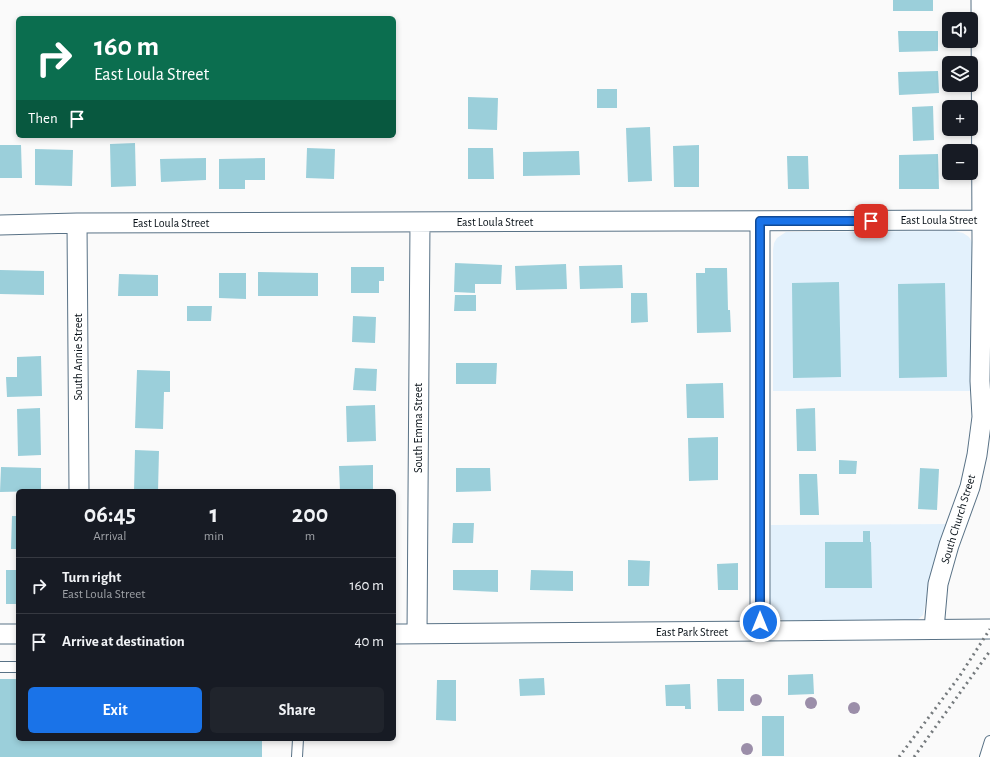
<!DOCTYPE html>
<html lang="en">
<head>
<meta charset="utf-8">
<style>
	body { margin:0; font-family:"Alegreya Sans",sans-serif; background:#20242c; color:#f1f3f6; height:100vh; display:flex; flex-direction:column; font-size:15px; white-space:nowrap }
	* { box-sizing:border-box; margin:0 }
	p { font-size:13px; color:#9ea1a6 }
	.icon { flex:none; width:22px; height:22px; fill:none; stroke:currentColor; stroke-width:2; stroke-linecap:round; stroke-linejoin:round }
	.map { position:relative; flex:1; overflow:hidden }
	.panel { position:absolute; left:16px; top:489px; width:380px; height:252px; display:flex; flex-direction:column; background:#171b24; border-radius:6px; box-shadow:0 2px 6px #0003 }
	.panel>* { flex:none }
	.top-card { position:absolute; left:16px; top:16px; width:380px; height:122px; border-radius:6px; box-shadow:0 2px 6px #0003; background:#0b6e4f; color:#fff; overflow:hidden }
	.controls { position:absolute; left:942px; top:12px; display:grid; gap:8px }
	.controls a { display:grid; place-items:center; width:36px; height:36px; border-radius:6px; background:#171b24; box-shadow:0 2px 6px #0003; font-size:20px }
	.pin { position:absolute; display:grid; place-items:center; width:34px; height:34px; color:#fff; margin:-17px; border-radius:8px; box-shadow:0 2px 6px #0006 }
	.me { position:absolute; width:44px; margin:-22px; rotate:0deg; stroke-linejoin:round; filter:drop-shadow(0 0 3px #0008) }
	.turn { display:flex; align-items:center; gap:14px; height:84px; padding:0 12px; font-size:18px }
	.turn .icon { width:52px; height:52px; stroke-width:2.5 }
	.turn b { display:block; font-size:28px; line-height:34px }
	.then { display:flex; align-items:center; height:38px; padding:0 12px; background:#0003; gap:8px; font-size:15px }
	.eta { display:flex; justify-content:space-evenly; align-items:center; height:68px; text-align:center }
	.eta b { font-size:24px; font-weight:600; line-height:28px }
	.primary-button { display:flex; gap:8px; margin-top:auto; padding:8px 12px }
	.primary-button a { flex:1; height:46px; border-radius:6px; background:#1a73e8; color:#fff; font-size:16px; font-weight:600; line-height:46px; text-align:center }
	.primary-button a+a { background:#20242c; color:#f1f3f6 }
	ul { padding:0; list-style:none }
	li { display:flex; align-items:center; gap:12px; height:56px; padding:0 12px; border-top:1px solid #363941 }
	li div { flex:1 }
	li b { display:block; font-size:15px }
	li em { font-style:normal }
	.map>svg:first-child { display:block }
	.built { fill:#e3f1fc }
	.building { fill:#9bcfda }
	.lines { fill:none; stroke-linecap:round; stroke-linejoin:round }
	.lane-casing { stroke:#597286; stroke-width:12 }
	.street-casing { stroke:#597286; stroke-width:21 }
	.lane { stroke:#fff; stroke-width:10 }
	.street { stroke:#fff; stroke-width:19 }
	.rail { stroke:#757a7d; stroke-width:3; stroke-dasharray:2 4; stroke-linecap:butt }
	.tree { fill:#9b8ea9 }
	.route-casing { stroke:#114b97; stroke-width:10 }
	.route { stroke:#1a73e8; stroke-width:7 }
	.labels { text-anchor:middle; stroke-width:3; stroke-linejoin:round; paint-order:stroke }
	.street-label { font-size:12px; fill:#071017; stroke:#fff }
</style>
</head>
<body>
<div class="map">
<svg width="990" height="757" viewBox="0 0 990 757">
	<rect width="100%" height="100%" fill="#fafafa"/>
	<!-- built -->
	<path class="built" d="M 954,231 L 963,233 L 969,237 L 972,242 L 974,249 L 975,391 L 773,391 L 773,250 L 774,243 L 777,238 L 786,232 L 791,232 Z
		M 950,524 L 930,581 L 923,615 L 916,621 L 791,623 L 777,618 L 771,610 L 770,604 L 771,525 Z"/>
	<!-- building -->
	<path class="building" d="M 893,0 L 933,0 L 933,11 L 893,11 Z
		M 132,16 L 155,16 L 155,18 L 132,18 Z
		M 898,31 L 938,31 L 938,51 L 899,52 Z
		M 938,71 L 939,93 L 899,95 L 898,72 Z
		M 597,89 L 617,89 L 617,108 L 597,108 Z
		M 468,97 L 498,98 L 497,130 L 468,129 Z
		M 933,106 L 934,140 L 913,141 L 912,107 Z
		M 650,127 L 652,181 L 628,182 L 626,128 Z
		M 135,143 L 136,186 L 111,187 L 110,144 Z
		M 0,145 L 21,145 L 22,178 L 0,178 Z
		M 699,145 L 699,187 L 674,187 L 673,146 Z
		M 307,148 L 335,149 L 334,179 L 306,178 Z
		M 468,148 L 493,148 L 494,179 L 468,179 Z
		M 35,149 L 73,150 L 72,186 L 35,185 Z
		M 579,151 L 580,175 L 523,176 L 523,152 Z
		M 938,154 L 939,189 L 899,189 L 899,155 Z
		M 787,156 L 808,156 L 809,189 L 788,189 Z
		M 206,158 L 206,180 L 161,182 L 160,159 Z
		M 265,158 L 265,180 L 245,180 L 245,189 L 219,189 L 219,159 Z
		M 455,263 L 502,265 L 501,284 L 475,284 L 475,293 L 454,292 Z
		M 566,264 L 567,289 L 516,290 L 515,266 Z
		M 622,265 L 623,288 L 580,289 L 579,266 Z
		M 351,267 L 384,267 L 384,281 L 379,281 L 379,293 L 351,293 Z
		M 705,268 L 727,268 L 728,310 L 730,310 L 731,332 L 697,333 L 696,273 L 705,273 Z
		M 0,270 L 44,271 L 44,295 L 0,294 Z
		M 258,272 L 318,273 L 318,296 L 258,296 Z
		M 219,273 L 246,273 L 246,299 L 219,298 Z
		M 119,274 L 158,275 L 158,296 L 118,296 Z
		M 839,282 L 841,377 L 793,378 L 792,283 Z
		M 945,283 L 947,377 L 899,378 L 898,284 Z
		M 631,293 L 647,293 L 648,322 L 631,323 Z
		M 455,295 L 476,295 L 476,311 L 454,311 Z
		M 187,306 L 212,306 L 211,321 L 187,321 Z
		M 353,316 L 376,317 L 375,343 L 352,342 Z
		M 41,356 L 42,396 L 7,397 L 6,377 L 17,377 L 17,357 Z
		M 456,363 L 497,363 L 496,384 L 456,384 Z
		M 355,368 L 377,369 L 376,391 L 353,390 Z
		M 137,370 L 170,371 L 170,392 L 164,392 L 163,429 L 135,428 Z
		M 723,383 L 724,418 L 687,418 L 686,384 Z
		M 375,405 L 376,441 L 347,442 L 346,406 Z
		M 40,408 L 41,455 L 18,456 L 17,409 Z
		M 815,408 L 816,451 L 797,451 L 796,409 Z
		M 718,437 L 718,480 L 689,481 L 688,438 Z
		M 135,450 L 159,451 L 158,491 L 134,491 Z
		M 839,460 L 857,461 L 856,474 L 839,474 Z
		M 373,465 L 373,490 L 340,491 L 339,466 Z
		M 1,467 L 41,468 L 41,491 L 0,492 Z
		M 456,468 L 490,468 L 491,491 L 456,492 Z
		M 920,468 L 939,469 L 937,510 L 918,509 Z
		M 799,474 L 817,474 L 819,515 L 800,515 Z
		M 12,516 L 18,516 L 18,549 L 11,549 Z
		M 453,523 L 474,523 L 473,543 L 452,543 Z
		M 863,531 L 870,531 L 870,542 L 871,542 L 872,588 L 825,588 L 825,542 L 863,542 Z
		M 628,560 L 650,561 L 649,586 L 628,586 Z
		M 738,563 L 738,590 L 718,590 L 717,564 Z
		M 6,570 L 18,570 L 18,604 L 6,604 Z
		M 453,570 L 498,570 L 498,592 L 453,590 Z
		M 531,570 L 573,571 L 573,591 L 530,590 Z
		M 813,674 L 814,694 L 788,695 L 788,675 Z
		M 544,678 L 545,695 L 520,696 L 519,679 Z
		M 0,679 L 18,679 L 18,739 L 262,739 L 262,757 L 0,757 Z
		M 717,679 L 744,679 L 744,711 L 718,711 Z
		M 437,680 L 456,680 L 456,721 L 436,720 Z
		M 690,684 L 691,709 L 685,709 L 685,706 L 666,706 L 665,685 Z
		M 762,716 L 784,716 L 784,756 L 762,756 Z"/>
	<g class="lines">
		<defs>
			<path id="lane" d="M 0,667 L 18,667
				M 297,757 L 298,739
				M 985,757 L 990,741"/>
			<path id="street" d="M 760,221 L 760,631
				M 77,223 L 79,491
				M 0,225 L 77,223 L 990,220
				M 934,629 L 938,584 L 949,545 L 970,487 L 977,455 L 982,417 L 980,381 L 982,242 L 981,0
				M 0,634 L 18,634
				M 394,634 L 990,629
				M 417,634 L 420,222"/>
		</defs>
		<!-- lane casing -->
		<use href="#lane" class="lane-casing"/>
		<!-- street casing -->
		<use href="#street" class="street-casing"/>
		<!-- lane -->
		<use href="#lane" class="lane"/>
		<!-- street -->
		<use href="#street" class="street"/>
		<!-- rail -->
		<path class="rail" d="M 899,757 L 959,677 L 990,629
			M 914,757 L 990,651"/>
	</g>
	<!-- trees -->
	<g class="tree">
		<circle cx="756" cy="700" r="6"/>
		<circle cx="811" cy="703" r="6"/>
		<circle cx="854" cy="708" r="6"/>
		<circle cx="747" cy="749" r="6"/>
	</g>
	<g class="lines">
		<defs>
			<path id="route" d="M 760,622 L 760,221 L 871,221"/>
		</defs>
		<!-- route casing -->
		<use href="#route" class="route-casing"/>
		<!-- route -->
		<use href="#route" class="route"/>
	</g>
	<g class="labels">
		<!-- street labels -->
		<g class="street-label">
			<text x="939" y="224">East Loula Street</text>
			<text x="495" y="226">East Loula Street</text>
			<text x="171" y="227">East Loula Street</text>
			<text transform="translate(78 357) rotate(-90)" y="4">South Annie Street</text>
			<text transform="translate(418 428) rotate(-90)" y="4">South Emma Street</text>
			<text transform="translate(958 519) rotate(-73)" y="4">South Church Street</text>
			<text x="692" y="636">East Park Street</text>
		</g>
	</g>
</svg>
<div class="controls">
<a><svg class="icon" aria-label="sound" viewBox="0 0 24 24"><path d="M4 9h4l5-4v14l-5-4H4zM17 9q2 3 0 6"/></svg></a>
<a><svg class="icon" aria-label="layers" viewBox="0 0 24 24"><path d="M12 4l9 5-9 5-9-5zM3 14l9 5 9-5"/></svg></a>
<a>+</a>
<a>−</a>
</div>
<div class="pin" style="left:871px;top:221px;background:#d93025"><svg class="icon" aria-label="arrive" viewBox="0 0 24 24"><path d="M6 21V4h12l-3 4 3 4H6"/></svg></div>
<svg class="me" style="left:760px;top:622px" viewBox="-20 -20 40 40"><circle r="17" fill="#1a73e8" stroke="#fff" stroke-width="3"/><path d="M0-11L8 9 0 5-8 9z" fill="#fff"/></svg>
<div class="top-card">
<div class="turn"><svg class="icon" aria-label="right" viewBox="0 0 24 24"><path d="M7 20v-9h11M14 6l5 5-5 5"/></svg><div><b>160 m</b>East Loula Street</div></div>
<div class="then">Then<svg class="icon" aria-label="arrive" viewBox="0 0 24 24"><path d="M6 21V4h12l-3 4 3 4H6"/></svg></div>
</div>
<section class="panel">
<div class="eta">
<div><b>06:45</b><p>Arrival</p></div>
<div><b>1</b><p>min</p></div>
<div><b>200</b><p>m</p></div>
</div>
<ul>
<li><svg class="icon" aria-label="right" viewBox="0 0 24 24"><path d="M7 20v-9h11M14 6l5 5-5 5"/></svg><div><b>Turn right</b><p>East Loula Street</p></div><em>160 m</em></li>
<li><svg class="icon" aria-label="arrive" viewBox="0 0 24 24"><path d="M6 21V4h12l-3 4 3 4H6"/></svg><div><b>Arrive at destination</b></div><em>40 m</em></li>
</ul>
<div class="primary-button"><a>Exit</a><a>Share</a></div>
</section>
</div>
</body>
</html>
